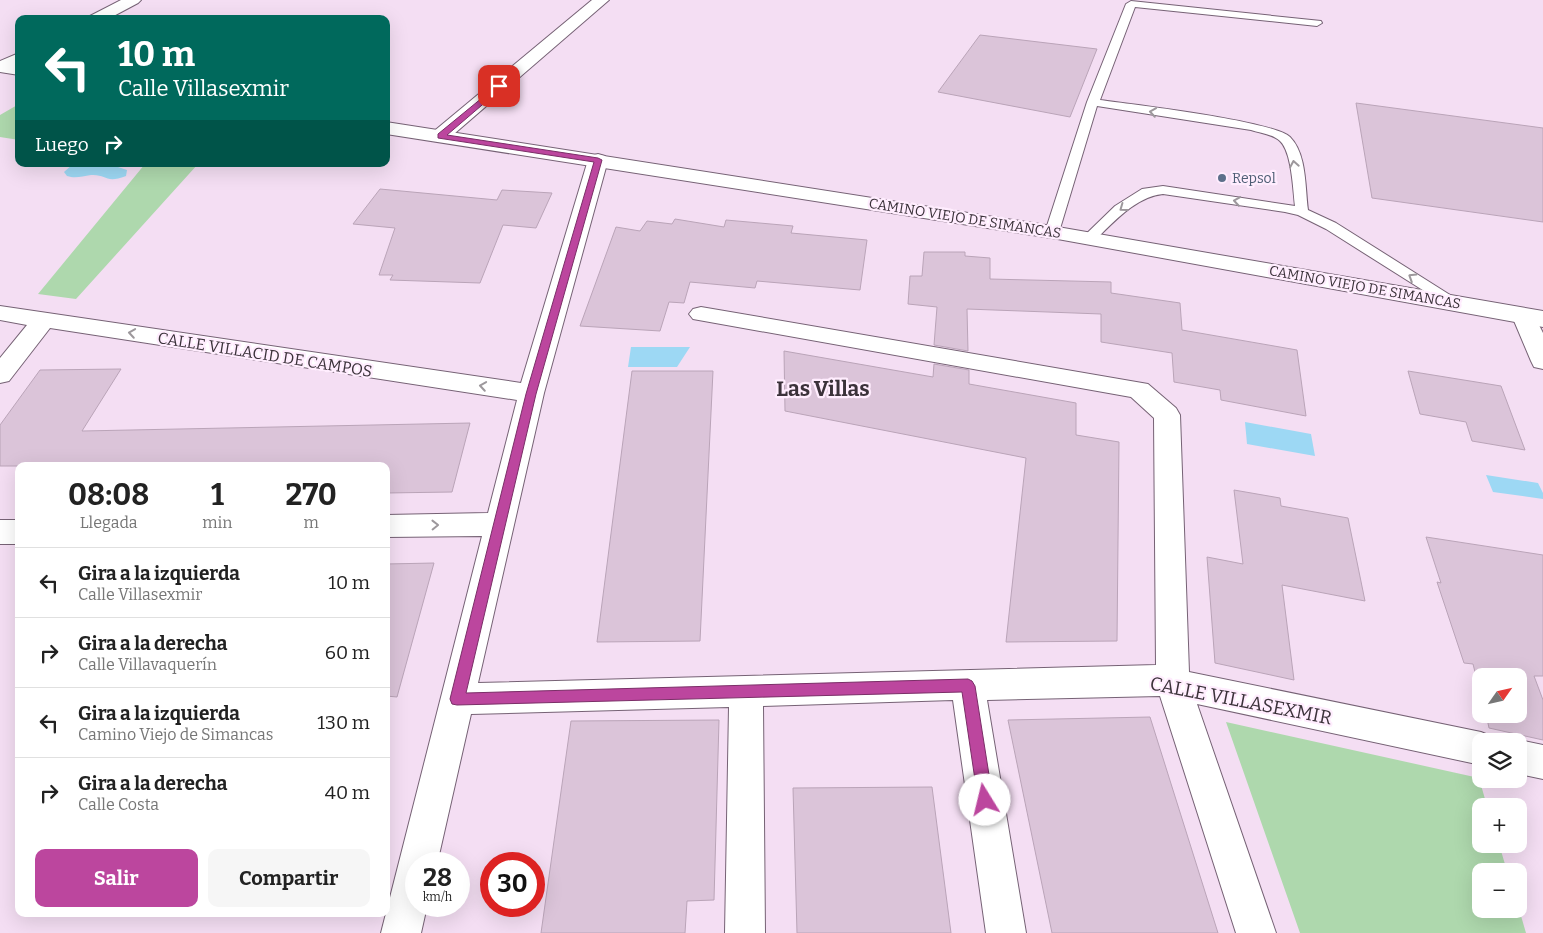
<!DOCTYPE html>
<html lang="es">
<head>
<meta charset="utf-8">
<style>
	body { margin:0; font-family:Bitter,serif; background:#f6f6f6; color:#222; height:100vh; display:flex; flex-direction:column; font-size:19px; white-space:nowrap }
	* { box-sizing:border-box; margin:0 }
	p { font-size:16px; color:#767676 }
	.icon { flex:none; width:28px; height:28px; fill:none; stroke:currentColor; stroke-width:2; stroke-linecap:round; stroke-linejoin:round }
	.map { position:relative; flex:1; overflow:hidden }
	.sheet { position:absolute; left:15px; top:462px; width:375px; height:455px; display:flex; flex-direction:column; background:#fff; border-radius:10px; box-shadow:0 5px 20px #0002 }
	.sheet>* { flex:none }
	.guide { position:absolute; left:15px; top:15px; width:375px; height:152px; border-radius:10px; box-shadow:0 5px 20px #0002; background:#00695c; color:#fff; overflow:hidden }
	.needle { width:32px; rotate:56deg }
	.buttons { position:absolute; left:1472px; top:668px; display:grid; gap:10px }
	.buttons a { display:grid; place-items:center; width:55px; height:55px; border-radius:10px; background:#fff; box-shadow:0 5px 20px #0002; font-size:25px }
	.speed { position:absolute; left:405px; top:852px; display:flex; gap:10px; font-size:25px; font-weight:700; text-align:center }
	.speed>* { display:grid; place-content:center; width:65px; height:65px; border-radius:50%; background:#fff; box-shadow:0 5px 20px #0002; line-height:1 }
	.speed small { font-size:12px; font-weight:400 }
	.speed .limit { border:8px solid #d22; background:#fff; color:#111 }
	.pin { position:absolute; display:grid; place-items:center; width:42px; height:42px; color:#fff; margin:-21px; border-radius:10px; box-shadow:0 2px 8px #0006 }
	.me { position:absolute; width:55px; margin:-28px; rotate:351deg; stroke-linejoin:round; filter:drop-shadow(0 0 4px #0008) }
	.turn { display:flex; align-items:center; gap:18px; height:105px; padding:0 20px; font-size:22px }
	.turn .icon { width:65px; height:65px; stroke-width:2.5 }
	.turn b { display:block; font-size:35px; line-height:42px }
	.then { display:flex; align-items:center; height:48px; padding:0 20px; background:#0003; gap:10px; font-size:19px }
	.eta { display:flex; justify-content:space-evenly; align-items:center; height:85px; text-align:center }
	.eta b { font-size:30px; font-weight:700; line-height:35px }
	.primary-button { display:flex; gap:10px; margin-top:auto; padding:10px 20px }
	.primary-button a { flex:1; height:58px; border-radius:10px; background:#bc469e; color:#fff; font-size:20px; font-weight:700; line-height:58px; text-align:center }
	.primary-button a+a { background:#f6f6f6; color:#222 }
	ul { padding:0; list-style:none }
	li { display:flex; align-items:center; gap:15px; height:70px; padding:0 20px; border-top:1px solid #e0e0e0 }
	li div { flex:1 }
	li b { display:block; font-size:19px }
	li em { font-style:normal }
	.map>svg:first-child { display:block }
	.green { fill:#aed8ad }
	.water { fill:#9dd8f4 }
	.building { fill:#dbc4d9; stroke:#baa4b8 }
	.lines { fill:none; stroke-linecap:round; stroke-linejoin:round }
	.lane-casing { stroke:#766275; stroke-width:2 }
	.street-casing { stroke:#766275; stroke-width:2 }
	.secondary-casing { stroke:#766275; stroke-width:2 }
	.lane { fill:#fff; fill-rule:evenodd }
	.street { fill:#fff; fill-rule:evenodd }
	.secondary { fill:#fff; fill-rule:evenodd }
	.oneway { stroke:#9d989c }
	.route { fill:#bc469e; stroke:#7a2e67 }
	.service-dot { fill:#5c6f8a; stroke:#ffedfe; stroke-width:2 }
	.labels { text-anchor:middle; stroke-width:4.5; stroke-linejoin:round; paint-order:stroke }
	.far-service-label { font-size:14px; fill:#4e5e75; stroke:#ffedfe; text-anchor:start }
	.far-street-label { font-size:14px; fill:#3b323a; stroke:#ffedfe }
	.street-label { font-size:16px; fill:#3b323a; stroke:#ffedfe }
	.near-street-label { font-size:19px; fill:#3b323a; stroke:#ffedfe }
	.district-label { font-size:21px; font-weight:bold; fill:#3b323a; stroke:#ffedfe }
</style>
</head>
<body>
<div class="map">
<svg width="1543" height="933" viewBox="0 0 1543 933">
	<rect width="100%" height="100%" fill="#f4def3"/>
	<!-- green -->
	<path class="green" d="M 19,104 L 19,140 L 0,137 L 0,115 Z
		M 145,164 L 198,164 L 76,299 L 38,294 Z
		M 1226,722 L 1479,778 L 1487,806 L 1481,806 L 1481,844 L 1499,844 L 1507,871 L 1481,871 L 1481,909 L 1519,909 L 1526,933 L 1300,933 Z"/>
	<!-- water -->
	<path class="water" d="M 73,164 L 109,164 L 127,170 L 126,176 C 105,184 107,174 91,175 C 82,176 76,179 67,176 L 64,172 Z
		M 631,347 L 690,347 L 677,367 L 628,367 Z
		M 1245,422 L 1311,434 L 1315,456 L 1247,444 Z
		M 1486,475 L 1538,483 L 1543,493 L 1543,499 L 1493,492 Z"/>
	<!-- building -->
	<path class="building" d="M 980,35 L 1097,49 L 1070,117 L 938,92 Z
		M 1356,103 L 1543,128 L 1543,222 L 1372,198 Z
		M 380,189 L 497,200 L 502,190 L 552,193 L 536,228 L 503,225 L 480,283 L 390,280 L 393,275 L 379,275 L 395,228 L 353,224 Z
		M 675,219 L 724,227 L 726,220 L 793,226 L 791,233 L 867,240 L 860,290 L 757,281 L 755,288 L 690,282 L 684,303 L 669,302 L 660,331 L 580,326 L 616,227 L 640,231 L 647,221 L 672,224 Z
		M 924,252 L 965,252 L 965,256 L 990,258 L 990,279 L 1111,282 L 1111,293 L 1180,303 L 1182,330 L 1297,350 L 1306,416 L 1221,400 L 1220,390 L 1174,382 L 1172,353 L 1101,342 L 1101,314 L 967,309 L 968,351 L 934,345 L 937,307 L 908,304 L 910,276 L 922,276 Z
		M 784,351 L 933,377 L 934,364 L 969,370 L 969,384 L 1076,403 L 1076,435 L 1119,442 L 1117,641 L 1006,642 L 1026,458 L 785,411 Z
		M 121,369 L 82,431 L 470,423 L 452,492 L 386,493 L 386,466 L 0,466 L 0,425 L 40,370 Z
		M 632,371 L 713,371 L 700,641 L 597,642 Z
		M 1408,371 L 1501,386 L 1525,450 L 1472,441 L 1466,422 L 1420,414 Z
		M 1234,490 L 1280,498 L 1281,506 L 1348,518 L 1365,601 L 1282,585 L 1294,680 L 1215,663 L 1207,557 L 1243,564 Z
		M 1426,537 L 1543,555 L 1543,676 L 1534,676 L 1543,700 L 1543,740 L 1489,728 L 1486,714 L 1519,714 L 1519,676 L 1481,676 L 1481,696 L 1473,664 L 1464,663 L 1437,582 L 1441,583 Z
		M 434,563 L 397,697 L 386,696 L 386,564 Z
		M 1150,717 L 1218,933 L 1052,933 L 1008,720 Z
		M 719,720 L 714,900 L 687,901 L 685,933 L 541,933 L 571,721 Z
		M 932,787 L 951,933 L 797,933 L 793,788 Z"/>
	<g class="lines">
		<defs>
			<path id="lane" d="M 1131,1 L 1321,21 L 1322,23 L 1317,26 L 1135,7 L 1100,100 C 1130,104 1274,121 1290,137 C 1307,154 1305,188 1308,210 L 1336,223 L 1458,300 L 1460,303 L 1458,306 L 1448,306 L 1326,229 L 1298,215 L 1285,212 L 1163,194 C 1135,197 1114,222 1094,241 L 1089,242 L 1082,238 L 1115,206 L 1142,189 L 1163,186 L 1295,206 C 1293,190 1292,152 1280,141 C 1273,134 1260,133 1251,130 L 1097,106 L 1059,232 L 1052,236 L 1047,235 L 1045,232 L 1087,102 L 1126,4 Z"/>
			<path id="street" d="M 121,0 L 141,0 L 138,3 L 108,19 L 88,19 L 90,16 Z
				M 592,0 L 609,0 L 447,140 L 440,142 L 433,140 L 431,136 L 433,132 Z
				M 19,53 L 19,64 L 0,72 L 0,61 Z
				M 598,154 L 605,156 L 608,160 L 544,393 L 478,683 L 1156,665 L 1154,418 L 1131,397 L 693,319 L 689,314 L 693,309 L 701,307 L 1148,384 L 1176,408 L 1180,415 L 1189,672 L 1481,732 L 1493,737 L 1495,741 L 1481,741 L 1481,765 L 1197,704 L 1276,933 L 1236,933 L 1160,696 L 987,700 L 1026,933 L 986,933 L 953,700 L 763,706 L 765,933 L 725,933 L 729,707 L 471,714 L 437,864 L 416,864 L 416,906 L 427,906 L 421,933 L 381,933 L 482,536 L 386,537 L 386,515 L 488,513 L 517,400 L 50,328 L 9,381 L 0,383 L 0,358 L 27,325 L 0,320 L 0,306 L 521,383 L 588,160 L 591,156 Z
				M 1524,309 L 1532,311 L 1543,333 L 1543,369 L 1534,367 L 1531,361 L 1512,316 L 1516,311 Z
				M 0,520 L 19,520 L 19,544 L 0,544 Z
				M 1519,740 L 1543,745 L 1543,779 L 1519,774 L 1519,741 L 1517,741 Z"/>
			<path id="secondary" d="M 0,62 L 19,65 L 19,75 L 0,72 Z
				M 386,122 L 1052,226 L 1543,311 L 1543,327 L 1052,238 L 386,134 Z"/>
		</defs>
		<!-- lane casing -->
		<use href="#lane" class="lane-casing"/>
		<!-- street casing -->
		<use href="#street" class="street-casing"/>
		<!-- secondary casing -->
		<use href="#secondary" class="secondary-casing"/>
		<!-- lane -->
		<use href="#lane" class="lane"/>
		<!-- street -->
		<use href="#street" class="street"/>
		<!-- secondary -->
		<use href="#secondary" class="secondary"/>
	</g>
	<!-- one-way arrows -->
	<defs><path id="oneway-chevron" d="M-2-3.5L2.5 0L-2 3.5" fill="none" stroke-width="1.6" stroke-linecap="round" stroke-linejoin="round" transform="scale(1.25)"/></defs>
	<g class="oneway">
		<use href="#oneway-chevron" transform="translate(1153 112) rotate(-171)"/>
		<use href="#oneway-chevron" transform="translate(1294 164) rotate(-100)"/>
		<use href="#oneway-chevron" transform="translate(1237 201) rotate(-171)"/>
		<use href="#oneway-chevron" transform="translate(1123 208) rotate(144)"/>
		<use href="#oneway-chevron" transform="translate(1412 277) rotate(-148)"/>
		<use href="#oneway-chevron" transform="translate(132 333) rotate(-171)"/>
		<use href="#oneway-chevron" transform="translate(483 386) rotate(-171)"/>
		<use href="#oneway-chevron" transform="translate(435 525) rotate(-1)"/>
	</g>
	<!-- route -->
	<path class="route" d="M 499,84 L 502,85 L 502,88 L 447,135 L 598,158 L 602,160 L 536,394 L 466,693 L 968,679 L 972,681 L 975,686 L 993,800 L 991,805 L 985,807 L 980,805 L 978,800 L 962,692 L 457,705 L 452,704 L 450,699 L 526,394 L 594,162 L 438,138 L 438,134 Z"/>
	<!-- markers -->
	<circle class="service-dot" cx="1222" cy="178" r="5"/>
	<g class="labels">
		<!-- far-service labels -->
		<g class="far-service-label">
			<text x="1232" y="183">Repsol</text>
		</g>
		<!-- far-street labels -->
		<g class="far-street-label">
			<text transform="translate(965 218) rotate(9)" y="5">CAMINO VIEJO DE SIMANCAS</text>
			<text transform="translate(1365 287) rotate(10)" y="5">CAMINO VIEJO DE SIMANCAS</text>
		</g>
		<!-- street labels -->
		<g class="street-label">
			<text transform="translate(265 354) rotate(9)" y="6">CALLE VILLACID DE CAMPOS</text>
		</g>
		<!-- near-street labels -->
		<g class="near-street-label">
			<text transform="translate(1241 700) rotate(11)" y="7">CALLE VILLASEXMIR</text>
		</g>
		<!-- district labels -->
		<g class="district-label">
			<text x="823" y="396">Las Villas</text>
		</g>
	</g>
</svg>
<div class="buttons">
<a><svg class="needle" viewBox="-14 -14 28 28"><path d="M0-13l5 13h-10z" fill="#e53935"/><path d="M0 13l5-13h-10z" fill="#767676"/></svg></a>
<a><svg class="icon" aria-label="layers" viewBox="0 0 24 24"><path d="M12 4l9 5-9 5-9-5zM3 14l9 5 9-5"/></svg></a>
<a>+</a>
<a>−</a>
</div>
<div class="speed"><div>28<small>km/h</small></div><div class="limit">30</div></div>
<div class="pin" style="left:499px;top:86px;background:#d93025"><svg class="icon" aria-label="arrive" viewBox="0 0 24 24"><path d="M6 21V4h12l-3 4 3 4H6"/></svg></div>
<svg class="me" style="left:985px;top:800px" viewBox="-20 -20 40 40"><circle r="19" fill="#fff"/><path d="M0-13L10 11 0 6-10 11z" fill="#bc469e"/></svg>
<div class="guide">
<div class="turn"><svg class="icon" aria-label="left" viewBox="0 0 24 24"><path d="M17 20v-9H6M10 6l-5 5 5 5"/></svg><div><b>10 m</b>Calle Villasexmir</div></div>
<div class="then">Luego<svg class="icon" aria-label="right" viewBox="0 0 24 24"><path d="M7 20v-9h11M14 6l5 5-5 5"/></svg></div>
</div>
<section class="sheet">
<div class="eta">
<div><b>08:08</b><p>Llegada</p></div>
<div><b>1</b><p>min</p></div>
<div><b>270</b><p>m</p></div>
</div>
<ul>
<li><svg class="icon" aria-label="left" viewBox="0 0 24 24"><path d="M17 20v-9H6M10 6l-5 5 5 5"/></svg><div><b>Gira a la izquierda</b><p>Calle Villasexmir</p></div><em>10 m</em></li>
<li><svg class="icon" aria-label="right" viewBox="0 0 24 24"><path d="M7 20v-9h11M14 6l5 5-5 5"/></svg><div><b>Gira a la derecha</b><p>Calle Villavaquerín</p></div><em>60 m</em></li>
<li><svg class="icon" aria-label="left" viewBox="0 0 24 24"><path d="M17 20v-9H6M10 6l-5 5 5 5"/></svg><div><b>Gira a la izquierda</b><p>Camino Viejo de Simancas</p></div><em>130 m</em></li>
<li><svg class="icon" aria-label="right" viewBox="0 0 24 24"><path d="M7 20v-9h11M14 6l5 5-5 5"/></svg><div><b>Gira a la derecha</b><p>Calle Costa</p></div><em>40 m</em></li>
</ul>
<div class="primary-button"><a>Salir</a><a>Compartir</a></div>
</section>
</div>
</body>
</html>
